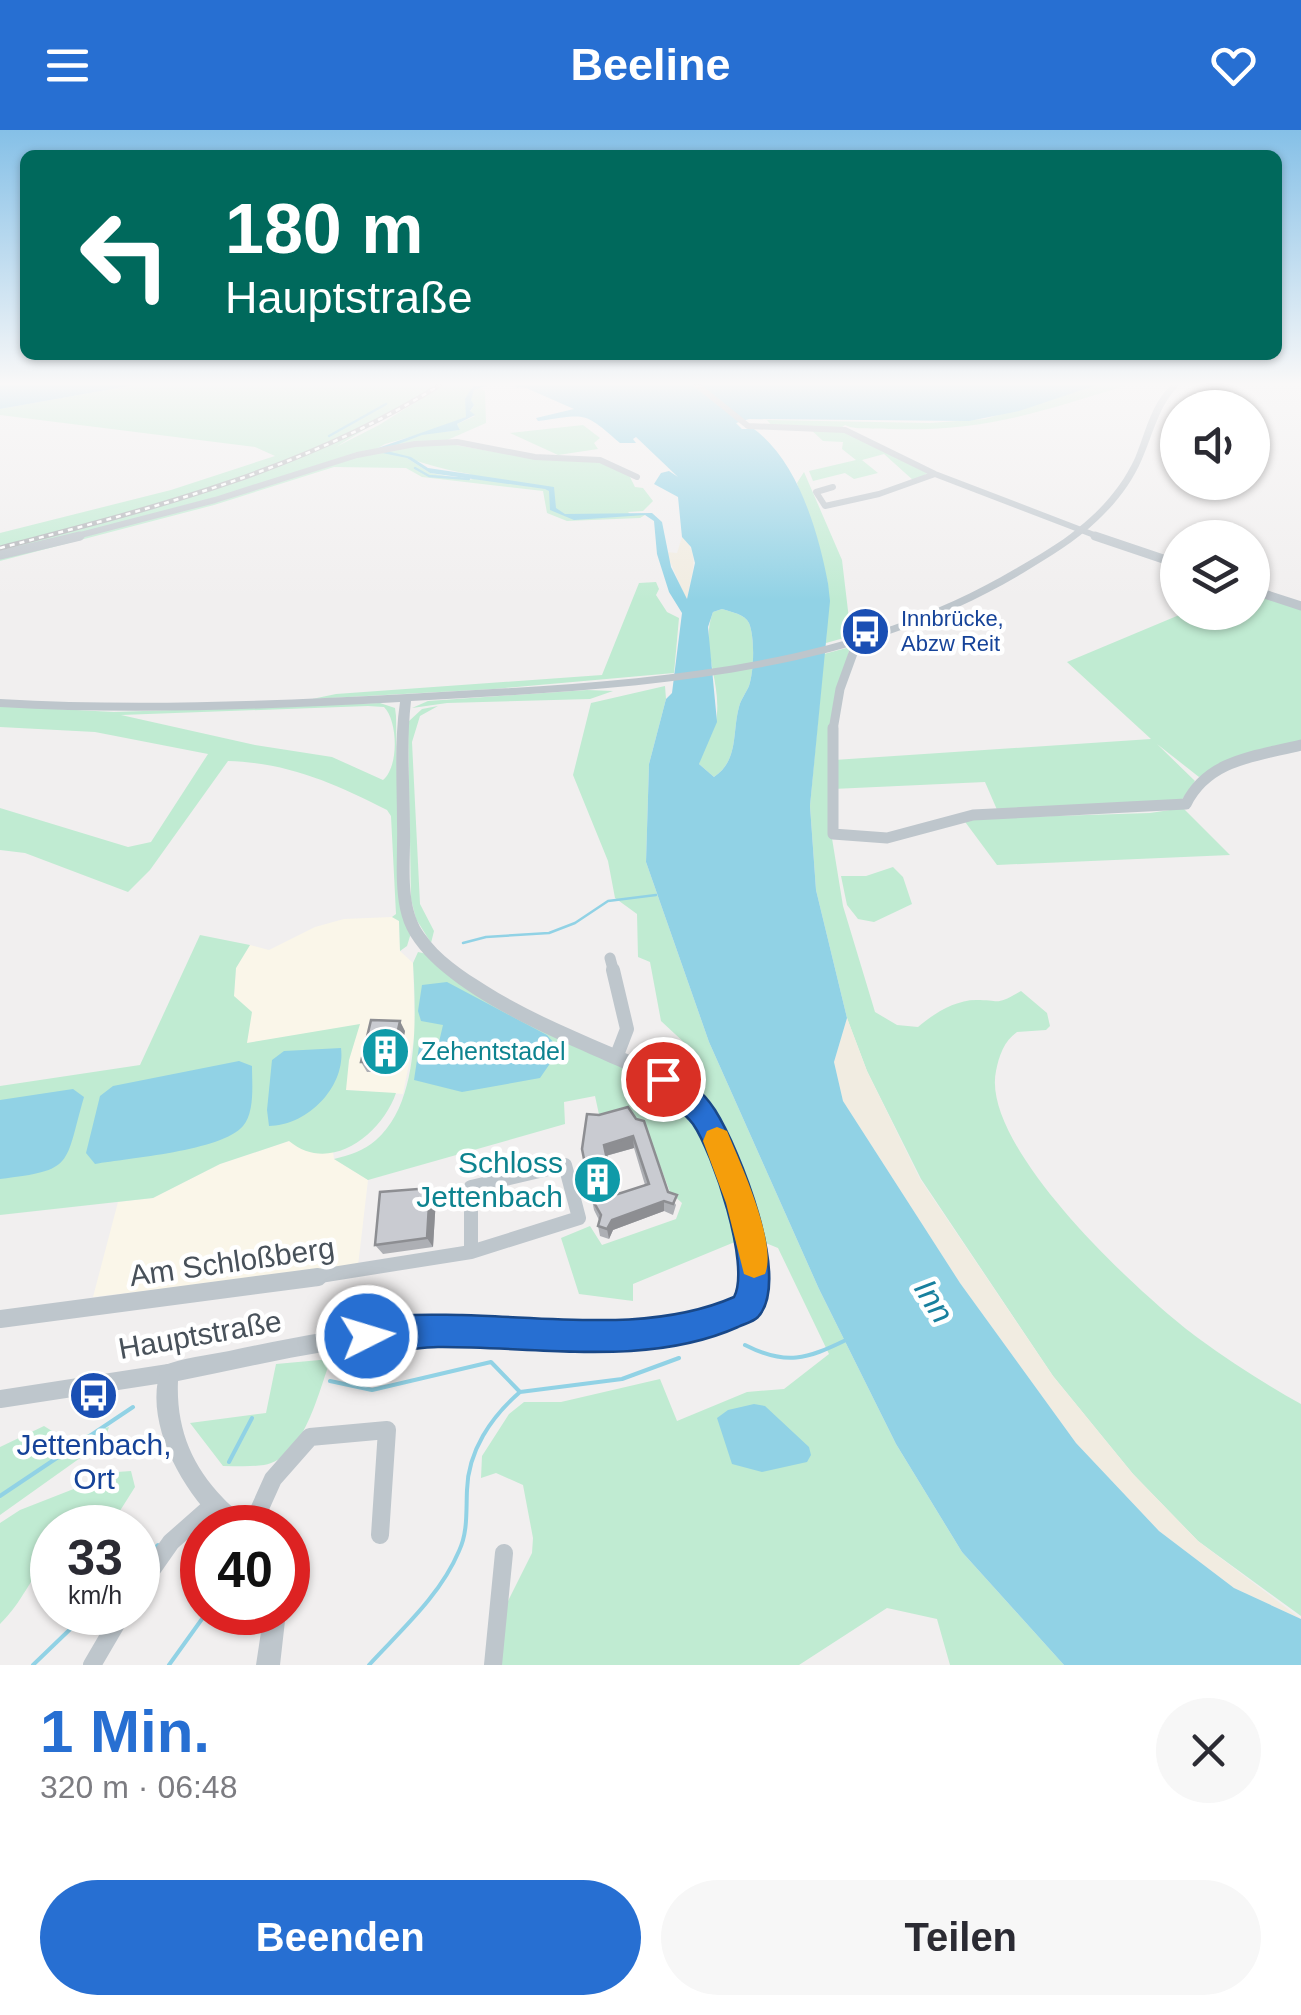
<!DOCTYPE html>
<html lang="de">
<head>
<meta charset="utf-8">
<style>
	body { margin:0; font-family:Arial,sans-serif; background:#f7f7f7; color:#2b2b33; height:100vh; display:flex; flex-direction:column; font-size:38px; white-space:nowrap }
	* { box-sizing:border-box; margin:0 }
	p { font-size:32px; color:#7c7c81 }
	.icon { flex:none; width:55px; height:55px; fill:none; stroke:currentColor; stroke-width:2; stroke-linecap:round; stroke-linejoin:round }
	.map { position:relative; height:1535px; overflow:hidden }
	.details { display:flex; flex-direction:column; background:#fff; flex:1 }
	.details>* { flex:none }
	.top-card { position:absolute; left:20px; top:20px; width:1262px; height:210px; border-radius:15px; box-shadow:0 2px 8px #0004; background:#00695c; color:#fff; overflow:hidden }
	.controls { position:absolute; left:1160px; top:260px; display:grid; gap:20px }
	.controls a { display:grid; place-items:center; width:110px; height:110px; border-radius:50%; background:#fff; box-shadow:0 2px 8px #0004; font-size:50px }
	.speed { position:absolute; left:30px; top:1375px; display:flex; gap:20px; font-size:50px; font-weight:700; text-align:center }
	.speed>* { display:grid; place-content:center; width:130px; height:130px; border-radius:50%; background:#fff; box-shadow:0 2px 8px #0004; line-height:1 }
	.speed small { font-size:25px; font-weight:400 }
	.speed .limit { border:15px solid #d22; background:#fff; color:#111 }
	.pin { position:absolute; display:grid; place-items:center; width:85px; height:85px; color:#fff; margin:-42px; border:5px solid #fff; border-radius:50%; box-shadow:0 2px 10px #0007 }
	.me { position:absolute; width:110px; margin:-55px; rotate:85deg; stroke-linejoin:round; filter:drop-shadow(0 0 8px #0008) }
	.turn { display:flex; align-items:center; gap:35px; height:210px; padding:0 40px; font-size:45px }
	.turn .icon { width:130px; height:130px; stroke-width:2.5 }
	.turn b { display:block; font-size:70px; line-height:85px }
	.round { display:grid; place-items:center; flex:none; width:105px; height:105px; border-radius:52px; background:#f7f7f7 }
	.headline { display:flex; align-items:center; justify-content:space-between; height:170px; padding:0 40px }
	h1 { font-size:60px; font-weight:600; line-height:75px; color:#276fd2 }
	.cta { display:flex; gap:20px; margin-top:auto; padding:20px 40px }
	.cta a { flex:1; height:115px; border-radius:60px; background:#276fd2; color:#fff; font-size:40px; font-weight:600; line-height:115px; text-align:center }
	.cta a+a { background:#f7f7f7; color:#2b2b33 }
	header { display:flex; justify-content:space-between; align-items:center; height:130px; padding:0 40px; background:#276fd2; color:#fff; font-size:45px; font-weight:600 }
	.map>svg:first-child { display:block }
	.commercial { fill:#faf6e9 }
	.green { fill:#c0ebd2; fill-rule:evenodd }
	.sand { fill:#f1ece1 }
	.water { fill:#91d2e5; fill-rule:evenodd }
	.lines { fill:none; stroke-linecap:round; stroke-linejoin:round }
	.stream-far1 { stroke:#91d2e5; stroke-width:2.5 }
	.stream { stroke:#91d2e5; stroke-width:4 }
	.minor-far4 { stroke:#bec6cc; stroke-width:6 }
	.minor-far3 { stroke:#bec6cc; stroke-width:9 }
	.minor-far2 { stroke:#bec6cc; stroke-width:11 }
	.minor-far1 { stroke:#bec6cc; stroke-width:14 }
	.minor { stroke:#bec6cc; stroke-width:18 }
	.tertiary { fill:#bec6cc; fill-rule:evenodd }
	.rail-casing { stroke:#b1b4b8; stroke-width:5 }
	.rail { stroke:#fff; stroke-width:2.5; stroke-dasharray:5; stroke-linecap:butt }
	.wall { fill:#adafb4; fill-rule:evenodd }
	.shaded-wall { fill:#8d8e92 }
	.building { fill:#c9cbd1; stroke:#8d8e92; stroke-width:2.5; fill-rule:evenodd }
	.route { fill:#276fd2; stroke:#194888; stroke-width:2.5 }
	.slow { fill:#f59e0b }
	.labels { text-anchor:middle; stroke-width:9; stroke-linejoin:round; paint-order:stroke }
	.far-transit-label { font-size:22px; fill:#164399; stroke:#fff; text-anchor:start }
	.culture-label { font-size:25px; fill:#0d838f; stroke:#fff; text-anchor:start }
	.near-culture-label { font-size:30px; fill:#0d838f; stroke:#fff; text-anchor:end }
	.near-street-label { font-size:30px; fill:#48515a; stroke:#fff }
	.near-transit-label { font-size:30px; fill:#164399; stroke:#fff }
	.near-water-label { font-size:32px; font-style:italic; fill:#18809e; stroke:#fff }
</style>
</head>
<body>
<header><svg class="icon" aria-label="menu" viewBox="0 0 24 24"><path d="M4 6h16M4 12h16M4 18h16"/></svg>Beeline<svg class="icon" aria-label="heart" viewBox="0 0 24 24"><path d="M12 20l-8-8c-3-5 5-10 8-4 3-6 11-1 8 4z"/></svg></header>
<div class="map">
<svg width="1301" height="1535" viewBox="0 0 1301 1535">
	<rect width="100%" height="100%" fill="#f1efef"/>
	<!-- commercial -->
	<path class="commercial" d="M 392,787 L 399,791 L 400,821 L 413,833 L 415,904 L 403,964 L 345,960 L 349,930 L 359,895 L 247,913 L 234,866 L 236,838 L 250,815 L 269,820 L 315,797 L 344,789 Z
		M 289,1011 L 322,1023 L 333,1022 L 334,1029 L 368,1050 L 358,1136 L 93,1167 L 118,1072 L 153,1068 L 220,1034 Z"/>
	<!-- green -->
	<path class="green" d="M 135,255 L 437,255 L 336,317 L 379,295 L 443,255 L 478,255 L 473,256 L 466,287 L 449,296 L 385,314 L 378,318 L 380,321 L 407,328 L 430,343 L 469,350 L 473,349 L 470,344 C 438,339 413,329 383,321 L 444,313 L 501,323 L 600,331 L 629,345 L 635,357 L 643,358 L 653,371 L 643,381 L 628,382 L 631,385 L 645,385 L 640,388 L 567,391 L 547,383 L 543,361 L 422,347 L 406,338 L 334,337 L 214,375 L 0,431 L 0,426 L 247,359 L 0,424 L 0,403 L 171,360 L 275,326 L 255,317 L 0,285 L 0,279 Z
		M 1097,255 L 1128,255 C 1038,282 986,302 889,299 C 875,298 853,300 845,295 L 839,299 L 928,343 L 914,351 L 884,324 L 862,330 L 878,343 L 854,349 L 845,343 L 813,351 L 809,341 L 856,330 L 842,319 L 843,312 L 823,311 L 809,298 L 772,296 L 767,290 L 930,293 L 985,289 Z
		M 480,258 L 485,261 L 486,293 L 445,311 L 382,318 L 422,304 L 460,300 L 457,294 L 475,286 L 470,282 L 474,275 L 470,270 L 474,260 Z
		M 583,295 L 600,308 L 594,313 L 598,319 L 558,325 L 510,303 Z
		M 804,342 L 842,430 L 851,506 L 826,513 L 828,453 L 797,353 Z
		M 656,452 L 659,459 L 656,465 L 667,482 L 679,488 L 674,543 L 494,559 L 312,569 L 336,564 L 602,545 L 639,453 Z
		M 1253,461 L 1301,477 L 1301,614 L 1199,647 L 1157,614 L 1195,651 L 1181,671 L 998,682 L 985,652 L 833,659 L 834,630 L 1151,609 L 1067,532 L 1184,483 L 1252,482 Z
		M 722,479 C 731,482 745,484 749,493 C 755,508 754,541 749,556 C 746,563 741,569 739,577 C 732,603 739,630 714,647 L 699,634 C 702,616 716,603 717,583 C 720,549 700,516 713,482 Z
		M 850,517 L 839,561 L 830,696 L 843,776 L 875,882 L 897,895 L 918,897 C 933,884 955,870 976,870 C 1002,870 995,876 1021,861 L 1047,883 L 1050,896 L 1046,900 L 1017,902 C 1004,911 999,926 996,941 C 980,1017 1140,1165 1198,1208 C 1231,1232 1265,1254 1301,1274 L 1301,1486 L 1198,1411 L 1133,1344 L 1053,1246 L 921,1049 L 867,941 L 847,888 L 816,760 L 810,676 L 824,524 Z
		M 665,556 L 666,569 L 649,634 L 646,732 L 709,912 L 819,1159 L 896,1314 L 962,1422 L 1064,1535 L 950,1535 L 937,1489 L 887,1478 L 799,1535 L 499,1535 L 504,1479 L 532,1423 L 533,1408 L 523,1355 L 496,1343 L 481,1348 L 482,1326 L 509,1284 L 524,1272 L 561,1272 L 660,1249 L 677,1291 L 747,1262 L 784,1259 L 829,1224 L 778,1118 L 756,1109 L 704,977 L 706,970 L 689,917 L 661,891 L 650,832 L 638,827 L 637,784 L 615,768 L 608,731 L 573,645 L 591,573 Z
		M 587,560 L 613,561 L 590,569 L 447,573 L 412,578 L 428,571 Z
		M 380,573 L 395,578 L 396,586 L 397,651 L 411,803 L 407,816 L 400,821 L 399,791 L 392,787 L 396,784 L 391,686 L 387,680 C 333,653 289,633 228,631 L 150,740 L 128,762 L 25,723 L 0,720 L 0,678 L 128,717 L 151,712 L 208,624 L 95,602 L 0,597 L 0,576 L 114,582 ZM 368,576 L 384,577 C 398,591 399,637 383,650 L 332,627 L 255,615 L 121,585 Z
		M 438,576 L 420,586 L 412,612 L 420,774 L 434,801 L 431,813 L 416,789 L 411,769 L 408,592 L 422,579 Z
		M 1183,678 L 1230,725 L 997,735 L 963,689 L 1150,683 Z
		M 893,737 L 903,747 L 912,774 L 874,792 L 858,789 L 847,775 L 841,746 L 866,746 Z
		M 200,805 L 250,815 L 236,838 L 234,866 L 252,882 L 247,913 L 360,894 L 349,930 L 346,960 L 396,963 C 382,1004 330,1045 289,1011 L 220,1034 L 153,1068 L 0,1085 L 0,956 L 140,935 Z
		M 418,822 L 427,824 L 665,958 L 698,988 L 727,1048 L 742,1109 L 633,1154 L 633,1171 L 579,1164 L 561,1108 L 590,1096 L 602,1115 L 676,1089 L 682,1073 L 670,1062 L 646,998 L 600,989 L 595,966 L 564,972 L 565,994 L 368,1050 L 334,1029 C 349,1025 364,1021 376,1010 C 420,972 416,886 413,833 Z
		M 331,1229 C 318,1262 305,1328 264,1335 C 251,1337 236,1336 223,1336 L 190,1293 L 266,1283 L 276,1234 Z
		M 44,1296 L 68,1311 L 109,1297 L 104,1311 L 0,1385 L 0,1317 Z
		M 131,1341 L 135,1357 L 111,1395 L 52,1398 L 52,1424 C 30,1447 23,1472 0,1494 L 0,1393 L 20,1380 L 117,1342 Z"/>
	<!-- sand -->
	<path class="sand" d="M 682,407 C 703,425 689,448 687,471 L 666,422 L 677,423 Z
		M 847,888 L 867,941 L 920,1049 L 1053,1246 L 1133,1344 L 1198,1411 L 1301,1489 L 1234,1458 L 1159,1401 L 1076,1313 L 960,1153 L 843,971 L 834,932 Z"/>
	<!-- water -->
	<path class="water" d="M 0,255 L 135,255 L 0,279 Z
		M 489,255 L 474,260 L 471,270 L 474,275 L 470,281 L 475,285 L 457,294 L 460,300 L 422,305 L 383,320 L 411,327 L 428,338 L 554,357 L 556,378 L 565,384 L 652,383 L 662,392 L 671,437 L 687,469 L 695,433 L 691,417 L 682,407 L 678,367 L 654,354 L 661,343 L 669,341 L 678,347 L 636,307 L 633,309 L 636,313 L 620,313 C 583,281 588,284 538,291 L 536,288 L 574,279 L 526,258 L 500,255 L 519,258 L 514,255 L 1097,255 L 1019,281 L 969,291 L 749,289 L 736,293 L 742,299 L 754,299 C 798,332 818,401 828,453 L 830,471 L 810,676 L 816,760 L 847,888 L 834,932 L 843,971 L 960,1153 L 1076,1313 L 1159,1401 L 1234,1458 L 1301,1489 L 1301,1535 L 1064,1535 L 962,1422 L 896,1314 L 819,1159 L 709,912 L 646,732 L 649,634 L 666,569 L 672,563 L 682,483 L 669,462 L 657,424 L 654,391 L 645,385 L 574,390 L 550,380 L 549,361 L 545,359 L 430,343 L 407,328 L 382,323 L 378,318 L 466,287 L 465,269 L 473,256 ZM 722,479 C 731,482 745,484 749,493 C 755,508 754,541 749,556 C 746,563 741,569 739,577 C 732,603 739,630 714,647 L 699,634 L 717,592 L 708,497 L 713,482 Z
		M 447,852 L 547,905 L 553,912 L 549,935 L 540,948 L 462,962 L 414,950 L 420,910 L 439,912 L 443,895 L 421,891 L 418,881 L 422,855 Z
		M 341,918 C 346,957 307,996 269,996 L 267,980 L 272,930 L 284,921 Z
		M 239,931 L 252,936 C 252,954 255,982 243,996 C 222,1021 128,1028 95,1034 L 86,1023 L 100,966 L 113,956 Z
		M 73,959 L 84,967 C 64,1036 75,1040 0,1049 L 0,970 Z
		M 754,1274 L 765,1276 L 809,1317 L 811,1325 L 807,1332 L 762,1342 L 732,1334 L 717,1288 L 728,1280 Z"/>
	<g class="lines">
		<!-- stream-far1 -->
		<path class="stream-far1" d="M 329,306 L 386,274
			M 415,338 L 429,346 L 469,349
			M 463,813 L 486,807 L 549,803 L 575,793 L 608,771 L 656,765"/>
		<!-- stream -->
		<path class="stream" d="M 745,1215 C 786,1236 807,1229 846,1210
			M 330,1251 L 372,1260 L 491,1232 L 520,1262 L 622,1249 L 679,1228
			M 229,1332 L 252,1288
			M 0,1366 L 133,1277
			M 138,1435 L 158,1415
			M 33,1535 L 88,1482
			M 169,1535 L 207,1482
			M 369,1535 C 401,1500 440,1466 459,1421 C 468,1402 466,1381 467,1360 C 468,1321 491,1287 520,1262"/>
		<!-- minor-far4 -->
		<path class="minor-far4" d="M 697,255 L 748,296 L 845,300 L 935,344 L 1102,408
			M 833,357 L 816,362 L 825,376 L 879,364 L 935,344
			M 69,408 L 215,370 L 357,325 L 415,314 L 457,312 L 535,327 L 600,330 L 637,347"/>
		<!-- minor-far3 -->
		<path class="minor-far3" d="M 1095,406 L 1178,434
			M 0,425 L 80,406
			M 1252,460 L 1301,476
			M 833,600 L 840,559 L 856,515 L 852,511"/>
		<!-- minor-far2 -->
		<path class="minor-far2" d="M 833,598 L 833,704 L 887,708 L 973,685 L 1186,674 C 1208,629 1257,626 1301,615
			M 610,828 L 614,843"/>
		<!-- minor-far1 -->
		<path class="minor-far1" d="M 613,840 L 627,899 L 617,925
			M 565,1035 L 579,1088 L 471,1122 L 471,1057 Z
			M 301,1149 L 471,1122"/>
		<!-- minor -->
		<path class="minor" d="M 0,1189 L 318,1147
			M 0,1269 L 169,1243
			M 251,1398 L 273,1349 L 310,1307 L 387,1300 L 380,1405
			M 138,1459 L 171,1412 L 213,1375
			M 92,1535 L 123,1482
			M 493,1535 L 504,1423"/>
		<!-- tertiary -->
		<path class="tertiary" d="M 1171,255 L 1179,255 C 1158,277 1154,302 1142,329 C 1132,353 1116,373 1098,390 C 1075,412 1049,427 1023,443 C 841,552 618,559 411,571 C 406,614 410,656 410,699 C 411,732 404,775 424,803 C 440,826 463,841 487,856 C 525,880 567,898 609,916 C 634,927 661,937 682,954 C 713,981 731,1018 744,1056 C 753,1084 765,1115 766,1144 C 766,1159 762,1175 751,1186 C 720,1217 603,1216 560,1214 C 507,1212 454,1209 402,1212 C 326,1218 252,1236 178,1251 C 176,1297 191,1335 223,1368 C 232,1378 245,1385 251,1398 L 223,1398 C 183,1363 141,1290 162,1236 C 183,1228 207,1225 229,1221 C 286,1209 344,1197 402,1193 C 422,1192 442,1191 463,1191 C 516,1192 706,1208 740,1170 C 758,1151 740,1104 734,1082 C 719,1031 700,988 657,954 C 589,921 432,866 404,793 C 393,762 398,726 397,694 C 397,653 394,612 400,572 C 266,579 134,585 0,577 L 0,569 C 136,577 272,571 407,564 C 612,552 833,547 1015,439 C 1037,426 1059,414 1078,398 C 1102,379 1122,356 1135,328 C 1146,302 1150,276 1171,255 Z
			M 264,1482 L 286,1482 L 280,1535 L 256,1535 Z"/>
		<defs>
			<path id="rail" d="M 0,418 C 154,378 304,340 440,255"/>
		</defs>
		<!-- rail casing -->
		<use href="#rail" class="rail-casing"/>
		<!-- rail -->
		<use href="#rail" class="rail"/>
	</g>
	<!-- wall -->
	<path class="wall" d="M 405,901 L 396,942 L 367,942 L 361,932 Z
		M 628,977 L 668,1062 L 676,1075 L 673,1085 L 664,1081 L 613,1100 L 609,1109 L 600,1106 L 598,1096 L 599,1090 L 594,1080 L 582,1019 L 599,985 ZM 634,1018 L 645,1055 L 618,1064 L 612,1053 L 606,1026 Z
		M 436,1068 L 433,1117 L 383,1124 L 375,1115 Z"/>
	<!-- shaded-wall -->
	<path class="shaded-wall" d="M 400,891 L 405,901 L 396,942 L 391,932 Z
		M 633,1006 L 634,1018 L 605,1026 L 604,1015 Z
		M 430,1058 L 436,1068 L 433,1117 L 427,1108 Z
		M 664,1071 L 664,1081 L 613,1100 L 609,1109 L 607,1099 L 612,1090 Z"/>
	<!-- building -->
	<path class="building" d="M 371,890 L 400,891 L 391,932 L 361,932 Z
		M 628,977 L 636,989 L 644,991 L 668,1062 L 677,1065 L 673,1074 L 664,1071 L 612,1090 L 607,1099 L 598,1096 L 601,1085 L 592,1069 L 582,1019 L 587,984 L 599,985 ZM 633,1006 L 649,1054 L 618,1064 L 612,1053 L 604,1015 Z
		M 430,1058 L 427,1108 L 375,1115 L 380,1062 Z"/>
	<!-- sky -->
	<linearGradient id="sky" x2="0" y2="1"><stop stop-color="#85c0e7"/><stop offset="0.54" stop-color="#f9f8f8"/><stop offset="1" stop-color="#f9f8f8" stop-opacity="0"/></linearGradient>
	<rect width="1301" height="470" fill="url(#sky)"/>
	<!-- route -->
	<path class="route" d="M 663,937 C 683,945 703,961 715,980 C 739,1018 792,1150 758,1187 C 753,1192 744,1194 738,1197 C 646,1238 536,1216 438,1217 C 412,1217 380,1227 356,1217 L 351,1206 L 356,1195 C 387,1182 429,1185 462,1185 C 550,1187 652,1203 734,1167 C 751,1136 713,1023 693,994 C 681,978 658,967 650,949 L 654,941 Z"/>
	<!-- slow -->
	<path class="slow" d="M 717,997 L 727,1001 C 740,1033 778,1113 765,1144 L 754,1148 L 744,1144 L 726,1073 L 703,1011 L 707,1001 Z"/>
	<!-- icons -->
	<defs>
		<symbol id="bus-disc" viewBox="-11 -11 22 22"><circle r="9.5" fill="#1a4fb4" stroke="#fff"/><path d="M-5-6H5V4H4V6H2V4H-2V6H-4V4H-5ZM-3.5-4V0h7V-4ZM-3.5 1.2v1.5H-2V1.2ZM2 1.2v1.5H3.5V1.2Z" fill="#fff"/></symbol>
		<symbol id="building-disc" viewBox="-11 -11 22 22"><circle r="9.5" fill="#0f9aa8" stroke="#fff"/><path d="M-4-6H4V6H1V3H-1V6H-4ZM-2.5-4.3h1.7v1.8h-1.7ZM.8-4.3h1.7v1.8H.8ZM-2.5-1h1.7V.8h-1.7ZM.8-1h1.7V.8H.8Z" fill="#fff"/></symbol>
	</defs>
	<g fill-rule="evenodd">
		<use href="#bus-disc" x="838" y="474" width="55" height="55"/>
		<use href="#building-disc" x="358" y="894" width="55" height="55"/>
		<use href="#building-disc" x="570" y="1022" width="55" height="55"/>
		<use href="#bus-disc" x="66" y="1238" width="55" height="55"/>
	</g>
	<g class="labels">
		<!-- far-transit labels -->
		<g class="far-transit-label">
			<text x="901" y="496">Innbrücke,<tspan x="901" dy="25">Abzw Reit</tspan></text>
		</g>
		<!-- culture labels -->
		<g class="culture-label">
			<text x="421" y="930">Zehentstadel</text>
		</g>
		<!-- near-culture labels -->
		<g class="near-culture-label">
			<text x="563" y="1043">Schloss<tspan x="563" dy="34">Jettenbach</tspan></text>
		</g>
		<!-- near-street labels -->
		<g class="near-street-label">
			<text transform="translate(232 1132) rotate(-8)" y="10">Am Schloßberg</text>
			<text transform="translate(200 1205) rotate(-10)" y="10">Hauptstraße</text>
		</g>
		<!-- near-transit labels -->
		<g class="near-transit-label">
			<text x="94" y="1325">Jettenbach,<tspan x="94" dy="34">Ort</tspan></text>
		</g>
		<!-- near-water labels -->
		<g class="near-water-label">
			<text transform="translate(934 1171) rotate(58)" y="11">Inn</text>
		</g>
	</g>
</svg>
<div class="controls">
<a><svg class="icon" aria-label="sound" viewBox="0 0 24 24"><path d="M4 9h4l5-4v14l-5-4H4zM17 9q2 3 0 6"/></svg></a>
<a><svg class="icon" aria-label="layers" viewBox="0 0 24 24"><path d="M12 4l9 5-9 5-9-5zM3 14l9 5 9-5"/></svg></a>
</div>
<div class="speed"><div>33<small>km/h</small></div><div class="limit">40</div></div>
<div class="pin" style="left:663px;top:949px;background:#d93025"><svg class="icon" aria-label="arrive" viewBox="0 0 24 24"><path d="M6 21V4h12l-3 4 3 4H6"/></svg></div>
<svg class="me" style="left:367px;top:1206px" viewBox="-20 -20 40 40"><circle r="17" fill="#276fd2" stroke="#fff" stroke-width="3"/><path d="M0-11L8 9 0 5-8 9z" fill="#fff"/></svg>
<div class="top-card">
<div class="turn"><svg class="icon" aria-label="left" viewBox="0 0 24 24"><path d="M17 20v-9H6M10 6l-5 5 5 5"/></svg><div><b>180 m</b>Hauptstraße</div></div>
</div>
</div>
<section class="details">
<div class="headline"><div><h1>1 Min.</h1><p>320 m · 06:48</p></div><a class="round"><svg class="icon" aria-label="close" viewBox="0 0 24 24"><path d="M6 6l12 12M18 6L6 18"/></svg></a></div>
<div class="cta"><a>Beenden</a><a>Teilen</a></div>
</section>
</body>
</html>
